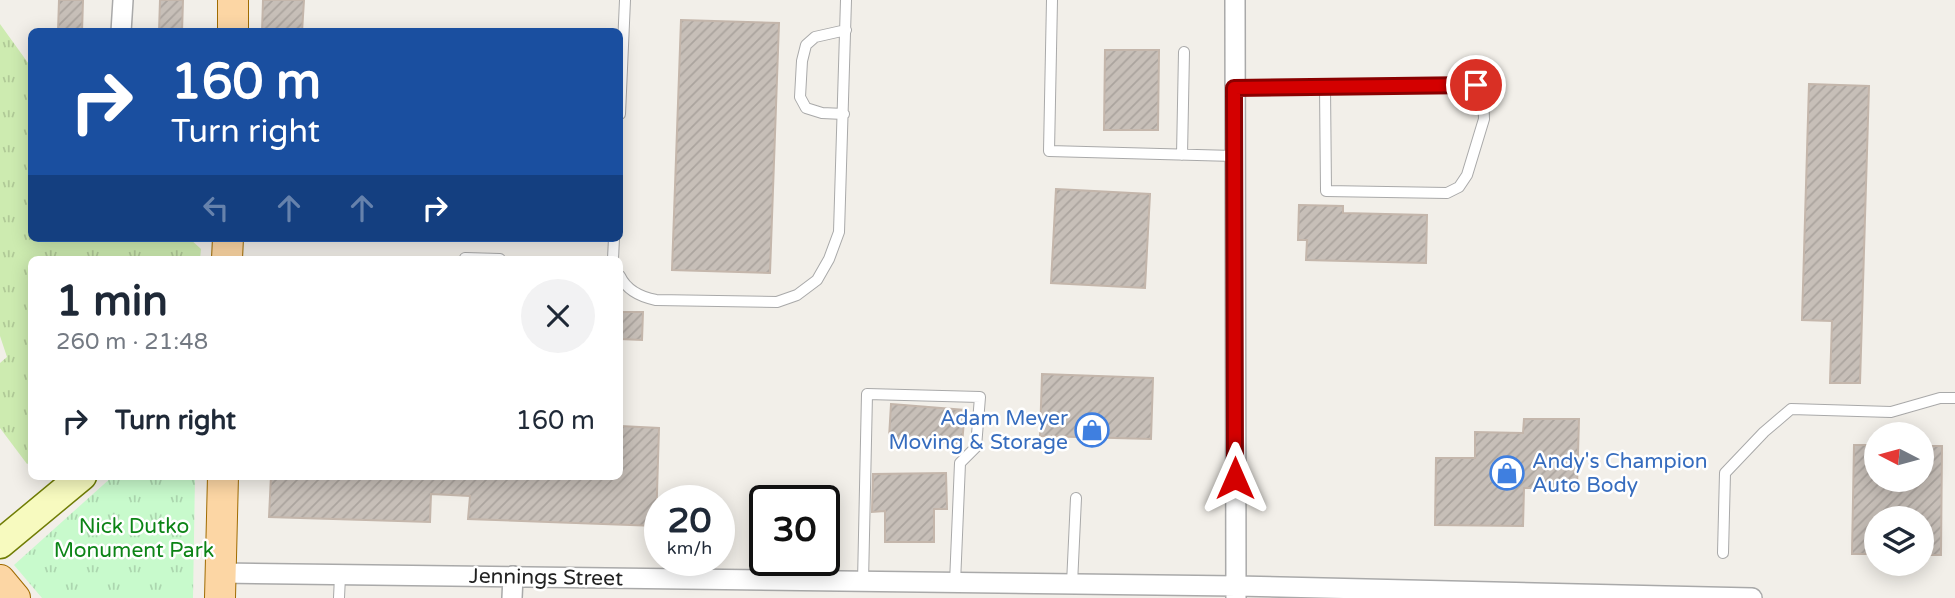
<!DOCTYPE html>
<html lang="en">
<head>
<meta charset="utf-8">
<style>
	body { margin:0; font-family:"Varela Round",sans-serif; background:#f2f2f3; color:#1f2937; height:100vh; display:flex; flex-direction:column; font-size:26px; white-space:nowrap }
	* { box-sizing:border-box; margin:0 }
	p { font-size:23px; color:#747a83 }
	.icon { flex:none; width:38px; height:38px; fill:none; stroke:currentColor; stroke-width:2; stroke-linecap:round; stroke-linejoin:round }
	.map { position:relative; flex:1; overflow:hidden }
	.sheet { position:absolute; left:28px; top:256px; width:595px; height:224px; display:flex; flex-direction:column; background:#fff; border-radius:10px; box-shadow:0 4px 18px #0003 }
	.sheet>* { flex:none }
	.hud { position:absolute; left:28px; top:28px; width:595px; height:214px; border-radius:10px; box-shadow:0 4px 18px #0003; background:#1a4fa0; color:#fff; overflow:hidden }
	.needle { width:46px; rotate:276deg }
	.fabs { position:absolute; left:1864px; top:422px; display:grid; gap:14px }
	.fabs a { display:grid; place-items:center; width:70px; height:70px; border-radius:50%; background:#fff; box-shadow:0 4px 18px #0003; font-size:35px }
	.speed { position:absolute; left:644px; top:485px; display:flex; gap:14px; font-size:35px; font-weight:700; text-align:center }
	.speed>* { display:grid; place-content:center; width:91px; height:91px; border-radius:50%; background:#fff; box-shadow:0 4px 18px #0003; line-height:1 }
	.speed small { font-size:18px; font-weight:400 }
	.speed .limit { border:4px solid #111; border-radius:10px; background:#fff; color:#111 }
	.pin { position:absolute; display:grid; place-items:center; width:60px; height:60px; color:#fff; margin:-30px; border:4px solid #fff; border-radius:50%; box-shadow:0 2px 7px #0007 }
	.me { position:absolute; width:77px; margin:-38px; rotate:0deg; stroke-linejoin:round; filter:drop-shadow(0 0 5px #0008) }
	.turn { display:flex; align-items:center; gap:24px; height:147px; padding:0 28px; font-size:32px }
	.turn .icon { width:91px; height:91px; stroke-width:2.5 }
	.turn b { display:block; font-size:49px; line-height:60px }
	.lanes { display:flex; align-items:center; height:66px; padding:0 28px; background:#0003; justify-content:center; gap:35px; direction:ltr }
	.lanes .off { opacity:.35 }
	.round { display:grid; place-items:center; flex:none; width:74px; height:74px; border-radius:37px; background:#f2f2f3 }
	.headline { display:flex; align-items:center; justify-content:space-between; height:119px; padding:0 28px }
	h1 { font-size:42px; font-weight:800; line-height:52px }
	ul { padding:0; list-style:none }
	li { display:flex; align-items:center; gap:21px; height:91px; padding:0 28px }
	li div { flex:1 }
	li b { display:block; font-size:26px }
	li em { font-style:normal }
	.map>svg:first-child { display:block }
	.grass { fill:url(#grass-tufts) }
	.park { fill:url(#park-tufts) }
	.building { fill:url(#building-hatch); stroke:#c4b6ab; stroke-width:2 }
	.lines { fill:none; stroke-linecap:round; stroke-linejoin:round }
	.lane-casing { stroke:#a9a9a9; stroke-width:12 }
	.street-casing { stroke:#a9a9a9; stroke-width:22 }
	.secondary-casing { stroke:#707d05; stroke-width:31 }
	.primary-casing { stroke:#a06b00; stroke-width:32 }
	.lane { stroke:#fff; stroke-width:10 }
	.street { stroke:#fff; stroke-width:19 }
	.secondary { stroke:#f7fabf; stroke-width:28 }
	.primary { stroke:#fcd6a4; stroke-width:30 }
	.route-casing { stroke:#8a0000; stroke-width:18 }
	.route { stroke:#d40000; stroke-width:12 }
	.labels { text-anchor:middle; stroke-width:5; stroke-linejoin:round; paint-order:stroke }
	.shop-label { font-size:21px; fill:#366cbe; stroke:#fff; text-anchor:end }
	.park-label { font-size:21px; fill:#0c8416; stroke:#fff }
	.street-label { font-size:21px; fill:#222; stroke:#fff }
</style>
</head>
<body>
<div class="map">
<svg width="1955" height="598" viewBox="0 0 1955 598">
	<defs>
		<pattern id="grass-tufts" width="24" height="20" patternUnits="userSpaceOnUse" patternTransform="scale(1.75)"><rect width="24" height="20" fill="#cdebb0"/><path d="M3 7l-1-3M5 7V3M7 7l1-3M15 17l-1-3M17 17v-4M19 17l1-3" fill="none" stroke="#b0c997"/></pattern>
		<pattern id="park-tufts" width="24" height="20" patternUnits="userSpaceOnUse" patternTransform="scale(1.75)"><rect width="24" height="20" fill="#c8facc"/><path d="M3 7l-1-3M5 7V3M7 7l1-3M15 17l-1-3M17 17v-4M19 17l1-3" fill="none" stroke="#acd6af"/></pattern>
		<pattern id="building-hatch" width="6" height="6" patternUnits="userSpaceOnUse" patternTransform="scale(1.75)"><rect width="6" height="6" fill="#c7bfb8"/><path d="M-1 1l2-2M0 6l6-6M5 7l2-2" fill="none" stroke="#aba49e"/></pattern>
	</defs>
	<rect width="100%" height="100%" fill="#f2efe9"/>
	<!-- grass -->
	<path class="grass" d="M 0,24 L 31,67 L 32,238 L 189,238 L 201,249 L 200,259 L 32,259 L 32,461 L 27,464 L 0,428 L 0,363 L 7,357 L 0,336 Z"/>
	<!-- park -->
	<path class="park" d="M 113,476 L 195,476 L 193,598 L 42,598 L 14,565 Z"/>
	<!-- building -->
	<path class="building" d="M 59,0 L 83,0 L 82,32 L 58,32 Z
		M 160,0 L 183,0 L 182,32 L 159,32 Z
		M 263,0 L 304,0 L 302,32 L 262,32 Z
		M 681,20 L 779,23 L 770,273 L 672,270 Z
		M 1105,50 L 1159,50 L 1158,130 L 1104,130 Z
		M 1809,84 L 1869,86 L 1860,383 L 1830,383 L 1832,321 L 1802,320 Z
		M 1056,189 L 1150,194 L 1145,288 L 1051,283 Z
		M 1299,205 L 1343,206 L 1343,213 L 1427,215 L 1426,263 L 1306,260 L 1307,240 L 1298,240 Z
		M 620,312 L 643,312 L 642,340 L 620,339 Z
		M 1042,374 L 1153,378 L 1151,439 L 1040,436 Z
		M 891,404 L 965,410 L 962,444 L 889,438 Z
		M 1524,419 L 1579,419 L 1577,488 L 1524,488 L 1523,526 L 1435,525 L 1436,458 L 1475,458 L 1475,432 L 1523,433 Z
		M 620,426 L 659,428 L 656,526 L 468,519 L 470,496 L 431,494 L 430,522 L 269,517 L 271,476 L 620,476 Z
		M 1854,445 L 1876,445 L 1876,480 L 1922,480 L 1922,446 L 1942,446 L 1941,555 L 1922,555 L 1922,518 L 1876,518 L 1876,554 L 1852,554 Z
		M 946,473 L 947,509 L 934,509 L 934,542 L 885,542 L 885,511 L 872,512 L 873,474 Z"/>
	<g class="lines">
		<defs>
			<path id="lane" d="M 1052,0 L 1049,151 L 1234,156
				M 1234,88 L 1476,85 L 1483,95 L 1484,119 L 1467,175 L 1459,187 L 1447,193 L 1326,191 L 1325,87
				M 620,114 L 625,0
				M 844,114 L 822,113 L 806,108 L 800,97 L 802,61 L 806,45 L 815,37 L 846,30
				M 1182,155 L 1184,52
				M 465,258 L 500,259
				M 613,259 L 614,238
				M 620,276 C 627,291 641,297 656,300 L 777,302 L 797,295 L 817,280 L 829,259 L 839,232 L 846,0
				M 1723,553 L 1725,473 L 1764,432 L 1791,409 L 1891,412 L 1940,398 L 1955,398
				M 863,582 L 867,394 L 980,397 L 976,447 L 960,463 L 955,583
				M 1072,584 L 1076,498
				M 339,598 L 340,576"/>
			<path id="street" d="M 1235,0 L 1236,597
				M 121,32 L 123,0
				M 221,573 L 1236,586 L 1752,598
				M 512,598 L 513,576"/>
			<path id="secondary" d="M 0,544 L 82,476"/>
			<path id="primary" d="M 233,32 L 233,0
				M 227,259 L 228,238
				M 0,580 L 15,598
				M 220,598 L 223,476"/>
		</defs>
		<!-- lane casing -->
		<use href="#lane" class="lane-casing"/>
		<!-- street casing -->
		<use href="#street" class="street-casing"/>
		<!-- secondary casing -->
		<use href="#secondary" class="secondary-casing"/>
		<!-- primary casing -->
		<use href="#primary" class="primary-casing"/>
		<!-- lane -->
		<use href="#lane" class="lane"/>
		<!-- street -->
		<use href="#street" class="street"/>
		<!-- secondary -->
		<use href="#secondary" class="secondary"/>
		<!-- primary -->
		<use href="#primary" class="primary"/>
	</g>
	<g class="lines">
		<defs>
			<path id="route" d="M 1235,478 L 1234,88 L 1476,85"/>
		</defs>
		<!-- route casing -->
		<use href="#route" class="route-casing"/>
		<!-- route -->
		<use href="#route" class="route"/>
	</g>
	<!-- icons -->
	<defs>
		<symbol id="shop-ring" viewBox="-11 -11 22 22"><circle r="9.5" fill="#fff" stroke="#3f7fe0" stroke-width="1.5"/><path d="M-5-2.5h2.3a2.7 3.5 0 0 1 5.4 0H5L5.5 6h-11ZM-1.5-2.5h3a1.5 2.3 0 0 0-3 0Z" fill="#3f7fe0"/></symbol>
	</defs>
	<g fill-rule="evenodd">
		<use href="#shop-ring" x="1073" y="411" width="38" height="38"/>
		<use href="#shop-ring" x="1488" y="454" width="38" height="38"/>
	</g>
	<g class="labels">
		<!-- shop labels -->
		<g class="shop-label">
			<text x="1068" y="425">Adam Meyer<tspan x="1068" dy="24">Moving &amp; Storage</tspan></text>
			<text x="1532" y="468" text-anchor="start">Andy's Champion<tspan x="1532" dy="24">Auto Body</tspan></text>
		</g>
		<!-- park labels -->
		<g class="park-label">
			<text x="134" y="533">Nick Dutko<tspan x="134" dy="24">Monument Park</tspan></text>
		</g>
		<!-- street labels -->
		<g class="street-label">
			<text transform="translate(546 577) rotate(1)" y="7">Jennings Street</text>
		</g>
	</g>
</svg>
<div class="fabs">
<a><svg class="needle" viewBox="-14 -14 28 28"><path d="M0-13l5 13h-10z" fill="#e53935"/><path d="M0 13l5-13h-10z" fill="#747a83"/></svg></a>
<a><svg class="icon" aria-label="layers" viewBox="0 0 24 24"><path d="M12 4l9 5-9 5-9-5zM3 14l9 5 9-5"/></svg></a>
</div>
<div class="speed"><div>20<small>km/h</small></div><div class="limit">30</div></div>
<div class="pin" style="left:1476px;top:85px;background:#d93025"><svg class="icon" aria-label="arrive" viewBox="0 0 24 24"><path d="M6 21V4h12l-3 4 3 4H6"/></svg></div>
<svg class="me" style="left:1235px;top:478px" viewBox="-20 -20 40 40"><path d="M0-17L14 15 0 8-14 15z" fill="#d40000" stroke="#fff" stroke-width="4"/></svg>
<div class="hud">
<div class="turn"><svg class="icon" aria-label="right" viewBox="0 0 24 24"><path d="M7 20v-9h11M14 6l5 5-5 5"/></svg><div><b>160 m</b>Turn right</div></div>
<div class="lanes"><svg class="icon off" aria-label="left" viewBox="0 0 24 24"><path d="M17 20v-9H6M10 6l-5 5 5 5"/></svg><svg class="icon off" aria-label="ahead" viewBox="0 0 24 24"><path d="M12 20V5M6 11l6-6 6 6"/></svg><svg class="icon off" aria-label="ahead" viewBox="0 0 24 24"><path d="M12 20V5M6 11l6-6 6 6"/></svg><svg class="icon" aria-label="right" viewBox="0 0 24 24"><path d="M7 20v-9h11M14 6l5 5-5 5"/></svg></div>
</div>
<section class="sheet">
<div class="headline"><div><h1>1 min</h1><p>260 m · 21:48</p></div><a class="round"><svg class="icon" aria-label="close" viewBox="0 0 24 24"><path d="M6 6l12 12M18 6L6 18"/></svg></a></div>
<ul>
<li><svg class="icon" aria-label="right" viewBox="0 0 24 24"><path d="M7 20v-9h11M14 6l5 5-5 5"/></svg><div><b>Turn right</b></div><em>160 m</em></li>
</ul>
</section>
</div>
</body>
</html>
